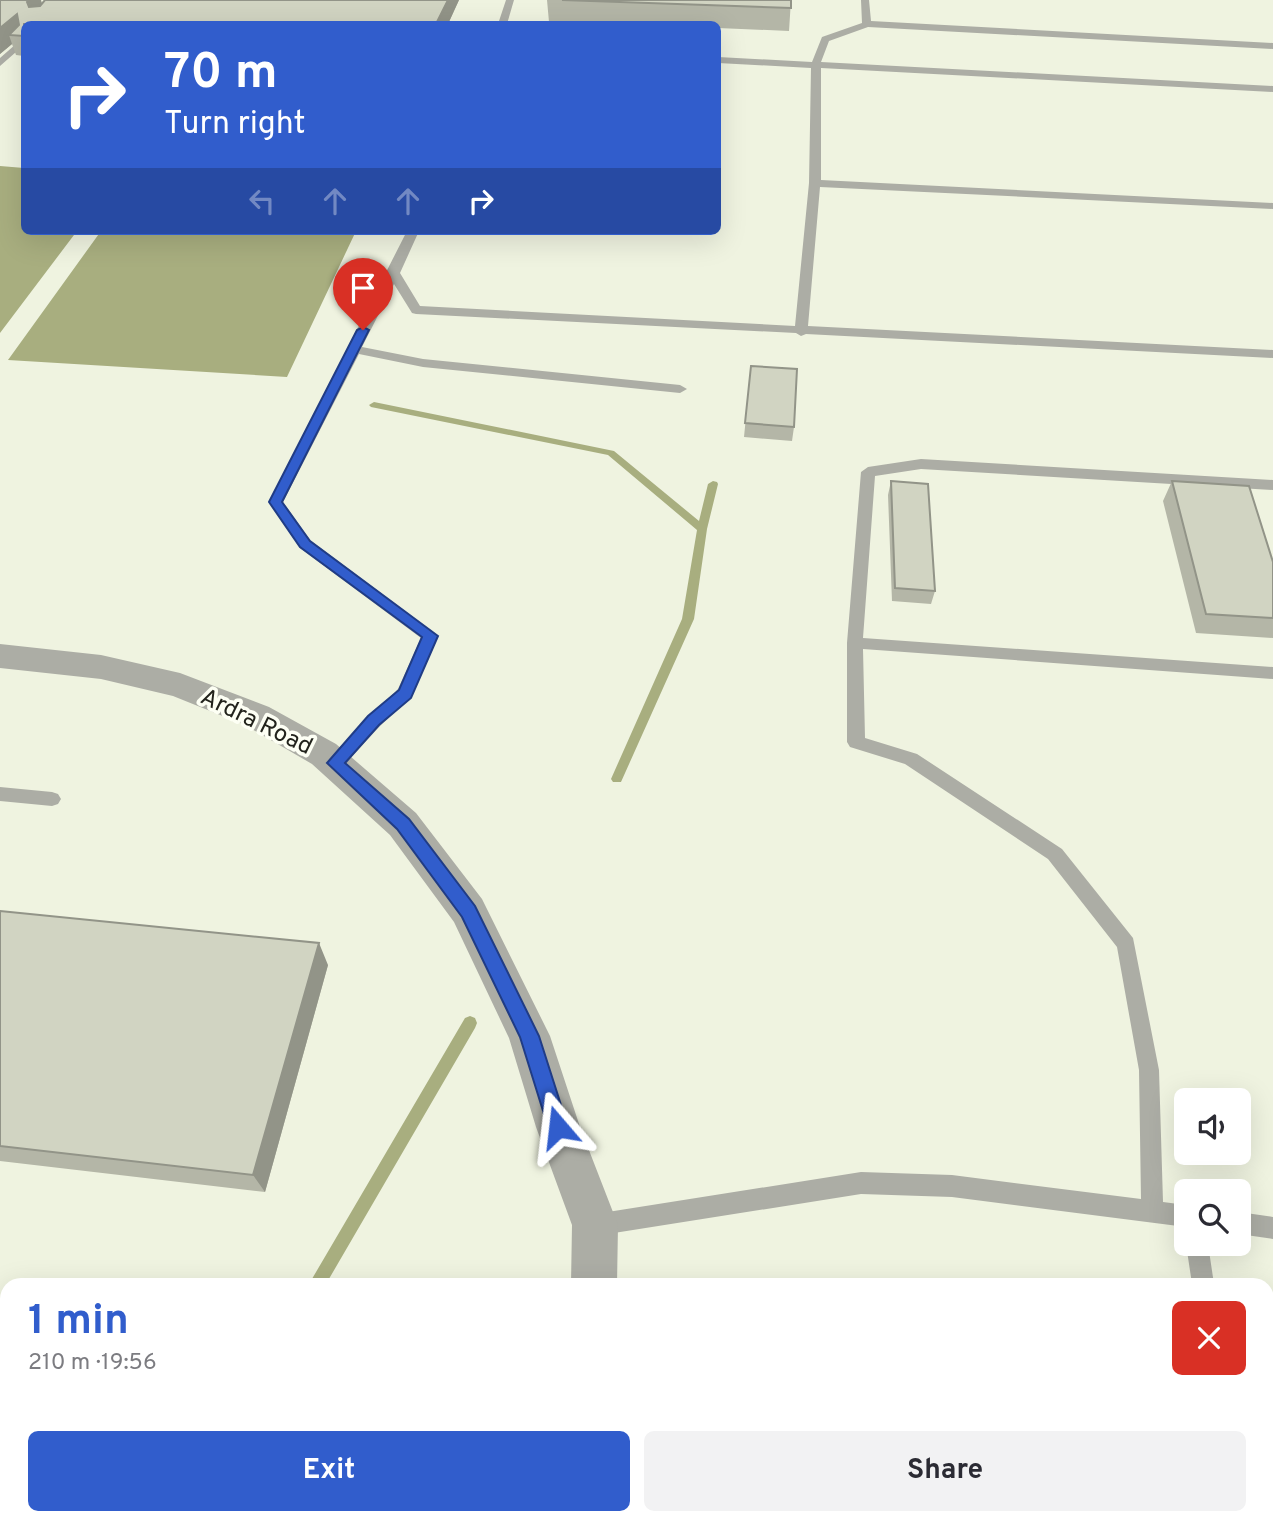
<!DOCTYPE html>
<html lang="en">
<head>
<meta charset="utf-8">
<style>
	body { margin:0; font-family:Overpass,sans-serif; background:#f2f2f3; color:#2b2b33; height:100vh; display:flex; flex-direction:column; font-size:26px; white-space:nowrap }
	* { box-sizing:border-box; margin:0 }
	p { font-size:23px; color:#7c7c81 }
	.icon { flex:none; width:38px; height:38px; fill:none; stroke:currentColor; stroke-width:2; stroke-linecap:round; stroke-linejoin:round }
	.map { position:relative; flex:1; overflow:hidden }
	.panel { position:absolute; left:0px; top:1278px; width:1274px; height:247px; display:flex; flex-direction:column; background:#fff; border-radius:21px 21px 0 0; box-shadow:0 7px 28px #0002 }
	.panel>* { flex:none }
	.guide { position:absolute; left:21px; top:21px; width:700px; height:214px; border-radius:10px; box-shadow:0 7px 28px #0002; background:#315dcc; color:#fff; overflow:hidden }
	.controls { position:absolute; left:1174px; top:1088px; display:grid; gap:14px }
	.controls a { display:grid; place-items:center; width:77px; height:77px; border-radius:10px; background:#fff; box-shadow:0 7px 28px #0002; font-size:35px }
	.pin { position:absolute; display:grid; place-items:center; width:60px; height:60px; color:#fff; margin:-72px -30px; border-radius:50% 50% 50% 0; rotate:-45deg; box-shadow:0 0 7px #0007 }
	.pin .icon { rotate:45deg }
	.me { position:absolute; width:77px; margin:-38px; rotate:343deg; stroke-linejoin:round; filter:drop-shadow(0 0 5px #0008) }
	.turn { display:flex; align-items:center; gap:24px; height:147px; padding:0 28px; font-size:32px }
	.turn .icon { width:91px; height:91px; stroke-width:2.5 }
	.turn b { display:block; font-size:49px; line-height:60px }
	.lanes { display:flex; align-items:center; height:66px; padding:0 28px; background:#0003; justify-content:center; gap:35px; direction:ltr }
	.lanes .off { opacity:.35 }
	.round { display:grid; place-items:center; flex:none; width:74px; height:74px; border-radius:10px; background:#f2f2f3 }
	.head { display:flex; align-items:center; justify-content:space-between; height:119px; padding:0 28px }
	h1 { font-size:42px; font-weight:700; line-height:52px; color:#315dcc }
	.button { display:flex; gap:14px; margin-top:auto; padding:14px 28px }
	.button a { flex:1; height:80px; border-radius:10px; background:#315dcc; color:#fff; font-size:28px; font-weight:700; line-height:80px; text-align:center }
	.button a+a { background:#f2f2f3; color:#2b2b33 }
	.map>svg:first-child { display:block }
	.water { fill:#a8ae7f }
	.lines { fill:none; stroke-linecap:round; stroke-linejoin:round }
	.stream { fill:#a8ae7f; fill-rule:evenodd }
	.lane { fill:#acada5; fill-rule:evenodd }
	.street { fill:#acada5; fill-rule:evenodd }
	.wall { fill:#b4b6a7 }
	.shaded-wall { fill:#929488 }
	.building { fill:#d1d4c2; stroke:#929488; stroke-width:2 }
	.route { fill:#315dcc; stroke:#203c85; stroke-width:2 }
	.labels { text-anchor:middle; stroke-width:7; stroke-linejoin:round; paint-order:stroke }
	.street-label { font-size:24px; fill:#22231c; stroke:#fdfff4 }
</style>
</head>
<body>
<div class="map">
<svg width="1273" height="1523" viewBox="0 0 1273 1523">
	<rect width="100%" height="100%" fill="#eff3e0"/>
	<!-- water -->
	<path class="water" d="M 0,166 L 24,168 L 24,231 L 77,231 L 0,333 Z
		M 101,231 L 356,231 L 287,377 L 8,360 Z"/>
	<g class="lines">
		<!-- stream -->
		<path class="stream" d="M 374,402 L 614,451 L 699,521 L 708,484 L 713,481 L 717,482 L 718,484 L 707,529 L 694,619 L 621,782 L 613,782 L 611,779 L 682,619 L 697,530 L 608,455 L 371,407 L 369,405 Z
			M 470,1016 L 475,1018 L 477,1023 L 475,1028 L 326,1284 L 309,1284 L 465,1018 Z
			M 170,1517 L 189,1517 L 187,1523 L 168,1523 Z"/>
		<!-- lane -->
		<path class="lane" d="M 506,0 L 514,0 L 507,24 L 498,24 Z
			M 861,0 L 869,0 L 871,21 L 1273,43 L 1273,49 L 868,27 L 829,41 L 821,62 L 1273,86 L 1273,92 L 821,68 L 821,180 L 1273,203 L 1273,209 L 820,187 L 808,326 L 1273,350 L 1273,358 L 806,334 L 801,336 L 796,333 L 416,314 L 412,313 L 394,284 L 362,347 L 423,359 L 680,385 L 687,389 L 680,393 L 423,367 L 359,354 L 283,502 L 310,540 L 438,636 L 411,697 L 380,726 L 341,768 L 329,768 L 326,763 L 329,758 L 398,689 L 421,638 L 300,548 L 269,502 L 407,231 L 419,231 L 400,273 L 420,306 L 795,326 L 809,183 L 811,68 L 718,63 L 718,57 L 812,62 L 822,37 L 862,23 Z
			M 24,37 L 24,45 L 0,66 L 0,58 Z
			M 921,459 L 1273,480 L 1273,490 L 921,469 L 875,476 L 863,638 L 1273,667 L 1273,679 L 863,649 L 865,738 L 917,754 L 1062,849 L 1133,938 L 1159,1070 L 1163,1202 L 1186,1205 L 1186,1227 L 952,1197 L 861,1194 L 595,1236 L 587,1233 L 584,1225 L 587,1217 L 595,1214 L 861,1172 L 952,1175 L 1141,1199 L 1139,1070 L 1117,947 L 1048,859 L 905,764 L 850,747 L 847,742 L 847,643 L 861,472 L 868,467 Z
			M 0,787 L 52,792 L 58,794 L 61,799 L 58,804 L 52,806 L 0,801 Z
			M 1239,1212 L 1273,1217 L 1273,1239 L 1239,1234 Z
			M 1186,1242 L 1186,1244 L 1208,1244 L 1214,1284 L 1192,1284 L 1186,1244 Z
			M 1267,1367 L 1273,1368 L 1273,1392 L 1267,1391 Z"/>
		<!-- street -->
		<path class="street" d="M 0,644 L 101,655 L 180,673 L 269,707 L 336,744 L 416,813 L 482,899 L 550,1036 L 580,1127 L 618,1225 L 617,1284 L 571,1284 L 572,1225 L 536,1127 L 509,1038 L 454,922 L 390,835 L 312,764 L 245,725 L 173,696 L 101,679 L 0,668 Z
			M 548,1517 L 600,1517 L 599,1523 L 547,1523 Z"/>
	</g>
	<!-- wall -->
	<path class="wall" d="M 0,0 L 42,4 L 45,0 L 459,0 L 448,24 L 24,24 L 24,56 L 16,55 L 12,44 L 0,54 Z
		M 547,0 L 791,0 L 789,31 L 718,28 L 718,24 L 626,24 L 549,22 Z
		M 751,366 L 794,427 L 792,441 L 744,437 Z
		M 891,481 L 935,591 L 931,604 L 892,601 L 888,495 Z
		M 1172,481 L 1273,562 L 1273,638 L 1196,633 L 1163,501 Z
		M 0,911 L 328,965 L 265,1192 L 0,1161 Z"/>
	<!-- shaded-wall -->
	<path class="shaded-wall" d="M 29,0 L 41,0 L 44,10 L 34,22 L 27,2 Z
		M 448,0 L 459,0 L 448,24 L 436,24 Z
		M 17,14 L 24,34 L 9,35 L 12,44 L 0,54 L 0,28 Z
		M 319,943 L 328,965 L 265,1192 L 253,1175 Z"/>
	<!-- building -->
	<path class="building" d="M 0,0 L 29,0 L 27,2 L 29,7 L 40,6 L 45,0 L 448,0 L 436,24 L 24,24 L 24,36 L 9,35 L 19,25 L 17,14 L 0,28 Z
		M 562,0 L 791,0 L 791,8 Z
		M 751,366 L 797,369 L 794,427 L 745,423 Z
		M 891,481 L 928,484 L 935,591 L 895,588 Z
		M 1172,481 L 1249,486 L 1273,562 L 1273,618 L 1206,614 Z
		M 0,911 L 319,943 L 253,1175 L 0,1146 Z"/>
	<!-- route -->
	<path class="route" d="M 363,327 L 369,330 L 282,502 L 310,541 L 438,636 L 411,698 L 379,725 L 345,763 L 409,819 L 475,906 L 539,1036 L 568,1127 L 565,1134 L 558,1137 L 551,1134 L 548,1127 L 520,1037 L 462,917 L 397,829 L 327,763 L 368,716 L 399,690 L 422,637 L 300,547 L 269,502 L 357,330 Z"/>
	<g class="labels">
		<!-- street labels -->
		<g class="street-label">
			<text transform="translate(257 721) rotate(26)" y="8">Ardra Road</text>
		</g>
	</g>
</svg>
<div class="controls">
<a><svg class="icon" aria-label="sound" viewBox="0 0 24 24"><path d="M4 9h4l5-4v14l-5-4H4zM17 9q2 3 0 6"/></svg></a>
<a><svg class="icon" aria-label="search" viewBox="0 0 24 24"><circle cx="10" cy="10" r="6"/><path d="M15 15l6 6"/></svg></a>
</div>
<div class="pin" style="left:363px;top:330px;background:#d93025"><svg class="icon" aria-label="arrive" viewBox="0 0 24 24"><path d="M6 21V4h12l-3 4 3 4H6"/></svg></div>
<svg class="me" style="left:558px;top:1127px" viewBox="-20 -20 40 40"><path d="M0-17L14 15 0 8-14 15z" fill="#315dcc" stroke="#fff" stroke-width="4"/></svg>
<div class="guide">
<div class="turn"><svg class="icon" aria-label="right" viewBox="0 0 24 24"><path d="M7 20v-9h11M14 6l5 5-5 5"/></svg><div><b>70 m</b>Turn right</div></div>
<div class="lanes"><svg class="icon off" aria-label="left" viewBox="0 0 24 24"><path d="M17 20v-9H6M10 6l-5 5 5 5"/></svg><svg class="icon off" aria-label="ahead" viewBox="0 0 24 24"><path d="M12 20V5M6 11l6-6 6 6"/></svg><svg class="icon off" aria-label="ahead" viewBox="0 0 24 24"><path d="M12 20V5M6 11l6-6 6 6"/></svg><svg class="icon" aria-label="right" viewBox="0 0 24 24"><path d="M7 20v-9h11M14 6l5 5-5 5"/></svg></div>
</div>
<section class="panel">
<div class="head"><div><h1>1 min</h1><p>210 m · 19:56</p></div><a class="round" style="background:#d93025;color:#fff"><svg class="icon" aria-label="close" viewBox="0 0 24 24"><path d="M6 6l12 12M18 6L6 18"/></svg></a></div>
<div class="button"><a>Exit</a><a>Share</a></div>
</section>
</div>
</body>
</html>
